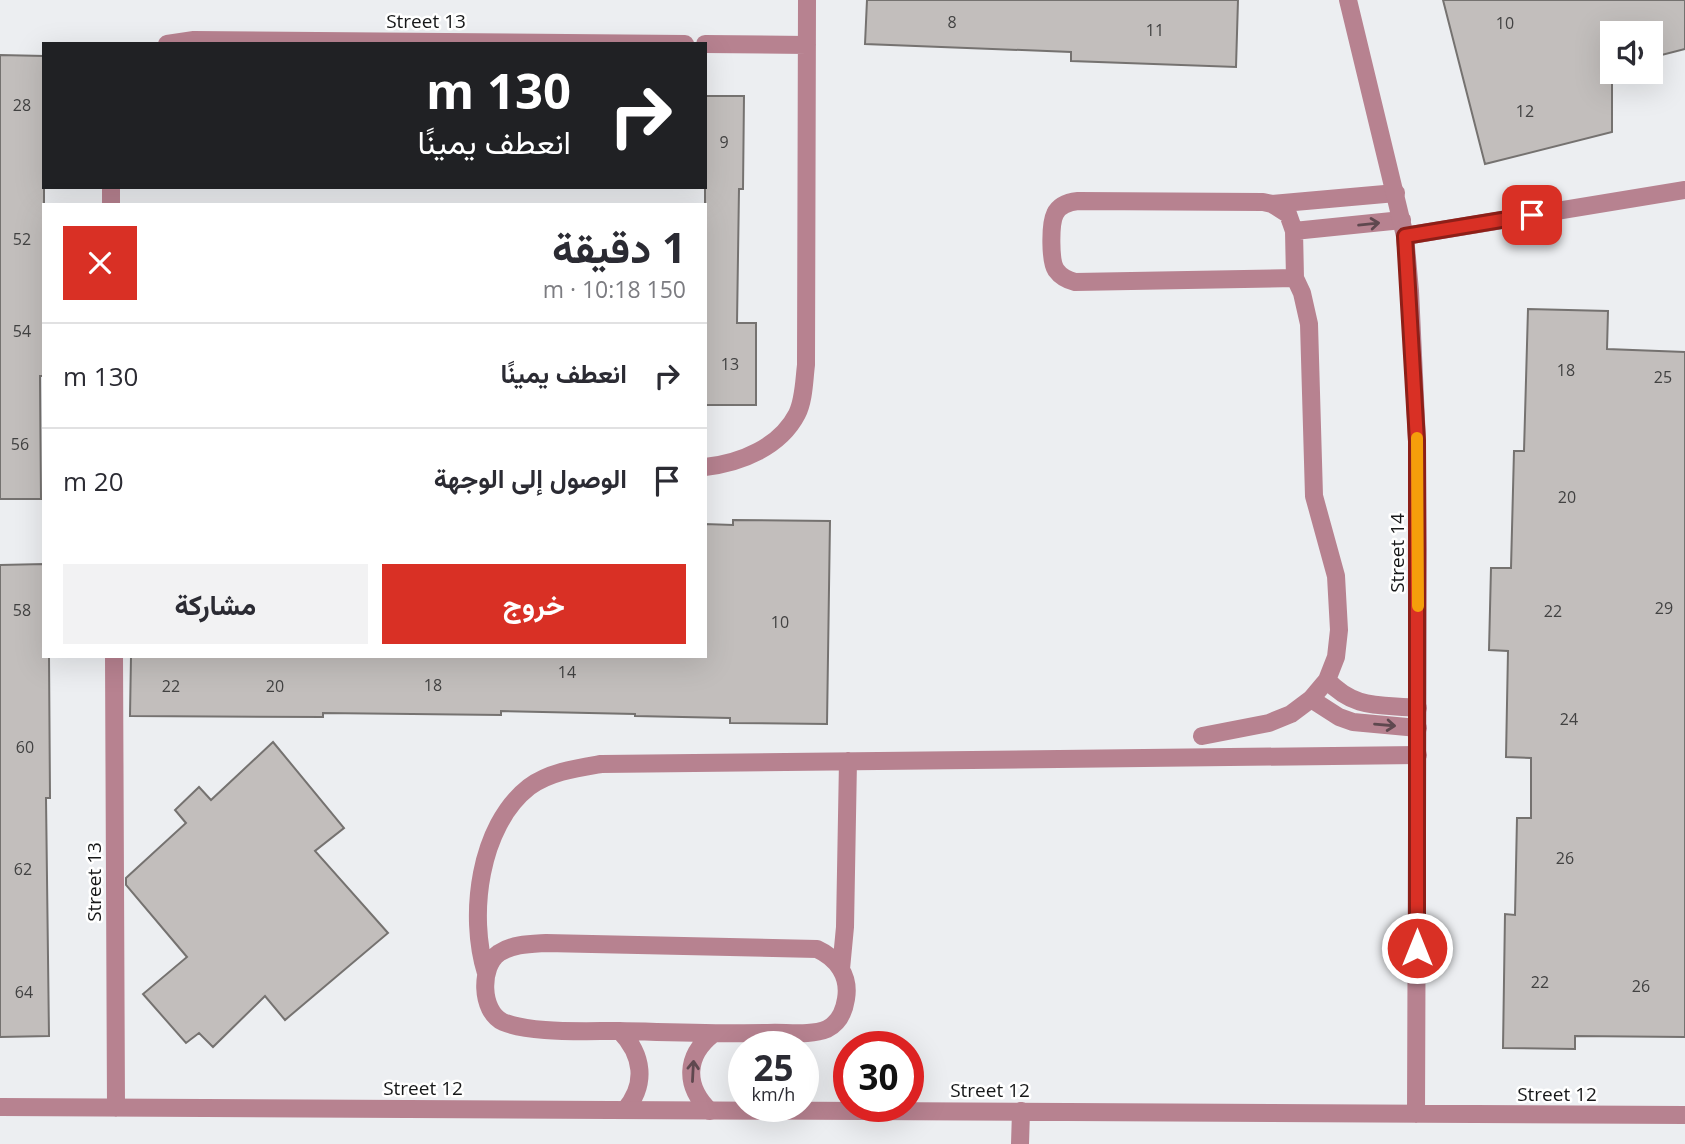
<!DOCTYPE html>
<html lang="ar">
<head>
<meta charset="utf-8">
<style>
	body { margin:0; font-family:"Open Sans",Vazirmatn,sans-serif; background:#f2f2f3; color:#2b2b33; direction:rtl; height:100vh; display:flex; flex-direction:column; font-size:26px; white-space:nowrap }
	* { box-sizing:border-box; margin:0 }
	p { font-size:23px; color:#7c7c81 }
	.icon { flex:none; width:38px; height:38px; fill:none; stroke:currentColor; stroke-width:2; stroke-linecap:round; stroke-linejoin:round }
	.map { position:relative; flex:1; overflow:hidden; direction:ltr }
	.sheet { position:absolute; left:42px; top:203px; width:665px; height:455px; display:flex; flex-direction:column; background:#fff; border-radius:0px; box-shadow:0 7px 28px #0002; direction:rtl }
	.sheet>* { flex:none }
	.guide { position:absolute; left:42px; top:42px; width:665px; height:147px; border-radius:0px; box-shadow:0 7px 28px #0002; direction:rtl; background:#202124; color:#fff; overflow:hidden }
	.tools { position:absolute; left:1600px; top:21px; display:grid; gap:14px }
	.tools a { display:grid; place-items:center; width:63px; height:63px; border-radius:0px; background:#fff; box-shadow:0 7px 28px #0002; font-size:35px }
	.speed { position:absolute; left:728px; top:1031px; display:flex; gap:14px; font-size:35px; font-weight:700; text-align:center }
	.speed>* { display:grid; place-content:center; width:91px; height:91px; border-radius:50%; background:#fff; box-shadow:0 7px 28px #0002; line-height:1 }
	.speed small { font-size:18px; font-weight:400 }
	.speed .limit { border:10px solid #d22; background:#fff; color:#111 }
	.pin { position:absolute; display:grid; place-items:center; width:60px; height:60px; color:#fff; margin:-30px; border-radius:14px; box-shadow:0 4px 10px #0006 }
	.me { position:absolute; width:77px; margin:-38px; rotate:0deg; stroke-linejoin:round; filter:drop-shadow(0 0 5px #0008) }
	.turn { display:flex; align-items:center; gap:24px; height:147px; padding:0 21px; font-size:32px }
	.turn .icon { width:91px; height:91px; stroke-width:2.5 }
	.turn b { display:block; font-size:49px; line-height:60px }
	.round { display:grid; place-items:center; flex:none; width:74px; height:74px; border-radius:0px; background:#f2f2f3 }
	.overview { display:flex; align-items:center; justify-content:space-between; height:119px; padding:0 21px }
	h1 { font-size:42px; font-weight:700; line-height:52px }
	.button { display:flex; gap:14px; margin-top:auto; padding:14px 21px }
	.button a { flex:1; height:80px; border-radius:0px; background:#d93025; color:#fff; font-size:28px; font-weight:700; line-height:80px; text-align:center }
	.button a+a { background:#f2f2f3; color:#2b2b33 }
	ul { padding:0; list-style:none }
	li { display:flex; align-items:center; gap:21px; height:105px; padding:0 21px; border-top:2px solid #e1e1e2 }
	li div { flex:1 }
	li b { display:block; font-size:26px }
	li em { font-style:normal }
	.map>svg:first-child { display:block }
	.building { fill:#c2bebc; stroke:#757270; stroke-width:2 }
	.lines { fill:none; stroke-linecap:round; stroke-linejoin:round }
	.service { stroke:#b78290; stroke-width:18 }
	.minor { stroke:#b78290; stroke-width:18 }
	.oneway { stroke:#5f484f }
	.route-casing { stroke:#8d1f18; stroke-width:18 }
	.route { stroke:#d93025; stroke-width:12 }
	.slow { stroke:#f59e0b; stroke-width:12 }
	.labels { text-anchor:middle; stroke-width:5; stroke-linejoin:round; paint-order:stroke }
	.number-label { font-size:16px; fill:#424242 }
	.street-label { font-size:19px; fill:#171819; stroke:#fff }
</style>
</head>
<body>
<div class="map">
<svg width="1685" height="1144" viewBox="0 0 1685 1144">
	<rect width="100%" height="100%" fill="#eceef1"/>
	<!-- building -->
	<path class="building" d="M 867,0 L 1238,0 L 1236,67 L 1071,61 L 1071,52 L 865,44 Z
		M 1443,0 L 1685,0 L 1685,49 L 1650,58 L 1650,33 L 1612,33 L 1612,132 L 1485,164 Z
		M 0,55 L 44,56 L 44,376 L 40,376 L 41,499 L 0,499 Z
		M 705,96 L 744,96 L 743,189 L 739,189 L 737,323 L 756,323 L 756,405 L 705,405 Z
		M 1528,309 L 1608,311 L 1607,349 L 1685,352 L 1685,1037 L 1575,1036 L 1575,1049 L 1503,1048 L 1505,914 L 1515,915 L 1517,818 L 1531,818 L 1531,758 L 1506,757 L 1508,651 L 1489,650 L 1491,568 L 1511,568 L 1514,451 L 1524,451 Z
		M 733,520 L 830,521 L 827,724 L 730,723 L 730,718 L 635,716 L 635,714 L 501,711 L 501,715 L 323,713 L 323,717 L 130,716 L 131,656 L 705,656 L 705,524 L 733,525 Z
		M 44,564 L 44,656 L 49,656 L 50,798 L 46,798 L 49,1036 L 0,1037 L 0,565 Z
		M 273,742 L 344,828 L 315,851 L 388,933 L 285,1020 L 265,996 L 213,1047 L 199,1033 L 186,1043 L 143,994 L 187,957 L 126,885 L 126,878 L 186,823 L 175,810 L 199,787 L 211,800 Z"/>
	<g class="lines">
		<!-- service -->
		<path class="service" d="M 1272,204 L 1396,193
			M 1294,231 L 1402,220
			M 1405,236 L 1685,190
			M 1327,680 C 1355,710 1379,704 1418,708
			M 1311,699 L 1339,717 L 1353,722 L 1418,728
			M 1202,736 L 1269,723 L 1291,714 L 1311,699 L 1327,680 L 1336,657 L 1339,630 L 1336,576 L 1314,496 L 1309,324 L 1302,293 L 1295,278 L 1294,231 L 1288,214 L 1272,204 L 1263,202 L 1078,201 C 1069,202 1059,205 1055,214 C 1050,224 1050,261 1056,270 C 1061,277 1067,280 1075,282 L 1295,278
			M 546,943 L 817,949 C 837,958 850,976 846,999 C 844,1012 839,1023 827,1029 C 810,1036 786,1032 768,1033 C 719,1034 669,1032 619,1031 C 595,1031 569,1032 545,1030 C 532,1029 515,1027 503,1022 C 480,1011 480,966 499,953 C 513,944 530,944 546,943 Z
			M 841,969 L 845,927 L 848,761
			M 486,973 C 468,916 479,826 529,787 C 549,772 577,768 601,764 L 1418,755
			M 620,1031 C 643,1055 647,1084 625,1110
			M 710,1111 C 684,1086 685,1056 713,1034"/>
		<!-- minor -->
		<path class="minor" d="M 1348,0 L 1405,236 L 1410,291 L 1417,441 L 1418,548 L 1416,1114
			M 167,44 L 194,40 L 685,44
			M 705,44 L 807,45
			M 111,187 L 111,205
			M 705,467 C 741,463 780,447 797,414 C 804,400 804,381 806,365 L 807,0
			M 114,656 L 116,1108
			M 0,1107 L 1685,1115
			M 1020,1144 L 1021,1111"/>
	</g>
	<!-- one-way arrows -->
	<defs><path id="oneway-shaft" d="M-6 0H5M1.5-3L5.5 0L1.5 3" fill="none" stroke-width="1.6" stroke-linecap="round" stroke-linejoin="round" transform="scale(1.75)"/></defs>
	<g class="oneway">
		<use href="#oneway-shaft" transform="translate(1369 224) rotate(-6)"/>
		<use href="#oneway-shaft" transform="translate(1385 725) rotate(5)"/>
		<use href="#oneway-shaft" transform="translate(693 1071) rotate(-87)"/>
	</g>
	<g class="lines">
		<defs>
			<path id="route" d="M 1417,948 L 1417,441 L 1405,236 L 1532,215"/>
		</defs>
		<!-- route casing -->
		<use href="#route" class="route-casing"/>
		<!-- route -->
		<use href="#route" class="route"/>
		<!-- slow -->
		<path class="slow" d="M 1417,438 L 1418,606"/>
	</g>
	<g class="labels">
		<!-- number labels -->
		<g class="number-label">
			<text x="952" y="28">8</text>
			<text x="1505" y="29">10</text>
			<text x="1155" y="36">11</text>
			<text x="22" y="111">28</text>
			<text x="1525" y="117">12</text>
			<text x="724" y="148">9</text>
			<text x="22" y="245">52</text>
			<text x="22" y="337">54</text>
			<text x="730" y="370">13</text>
			<text x="1566" y="376">18</text>
			<text x="1663" y="383">25</text>
			<text x="20" y="450">56</text>
			<text x="1567" y="503">20</text>
			<text x="1664" y="614">29</text>
			<text x="22" y="616">58</text>
			<text x="1553" y="617">22</text>
			<text x="780" y="628">10</text>
			<text x="567" y="678">14</text>
			<text x="433" y="691">18</text>
			<text x="171" y="692">22</text>
			<text x="275" y="692">20</text>
			<text x="1569" y="725">24</text>
			<text x="25" y="753">60</text>
			<text x="1565" y="864">26</text>
			<text x="23" y="875">62</text>
			<text x="1540" y="988">22</text>
			<text x="1641" y="992">26</text>
			<text x="24" y="998">64</text>
		</g>
		<!-- street labels -->
		<g class="street-label">
			<text x="426" y="28">Street 13</text>
			<text transform="translate(1397 553) rotate(-90)" y="7">Street 14</text>
			<text transform="translate(94 882) rotate(-90)" y="7">Street 13</text>
			<text x="423" y="1095">Street 12</text>
			<text x="990" y="1097">Street 12</text>
			<text x="1557" y="1101">Street 12</text>
		</g>
	</g>
</svg>
<div class="tools">
<a><svg class="icon" aria-label="sound" viewBox="0 0 24 24"><path d="M4 9h4l5-4v14l-5-4H4zM17 9q2 3 0 6"/></svg></a>
</div>
<div class="speed"><div>25<small>km/h</small></div><div class="limit">30</div></div>
<div class="pin" style="left:1532px;top:215px;background:#d93025"><svg class="icon" aria-label="arrive" viewBox="0 0 24 24"><path d="M6 21V4h12l-3 4 3 4H6"/></svg></div>
<svg class="me" style="left:1417px;top:948px" viewBox="-20 -20 40 40"><circle r="17" fill="#d93025" stroke="#fff" stroke-width="3"/><path d="M0-11L8 9 0 5-8 9z" fill="#fff"/></svg>
<div class="guide">
<div class="turn"><svg class="icon" aria-label="right" viewBox="0 0 24 24"><path d="M7 20v-9h11M14 6l5 5-5 5"/></svg><div><b>130 m</b>انعطف يمينًا</div></div>
</div>
<section class="sheet">
<div class="overview"><div><h1>1 دقيقة</h1><p>150 m · 10:18</p></div><a class="round" style="background:#d93025;color:#fff"><svg class="icon" aria-label="close" viewBox="0 0 24 24"><path d="M6 6l12 12M18 6L6 18"/></svg></a></div>
<ul>
<li><svg class="icon" aria-label="right" viewBox="0 0 24 24"><path d="M7 20v-9h11M14 6l5 5-5 5"/></svg><div><b>انعطف يمينًا</b></div><em>130 m</em></li>
<li><svg class="icon" aria-label="arrive" viewBox="0 0 24 24"><path d="M6 21V4h12l-3 4 3 4H6"/></svg><div><b>الوصول إلى الوجهة</b></div><em>20 m</em></li>
</ul>
<div class="button"><a>خروج</a><a>مشاركة</a></div>
</section>
</div>
</body>
</html>
